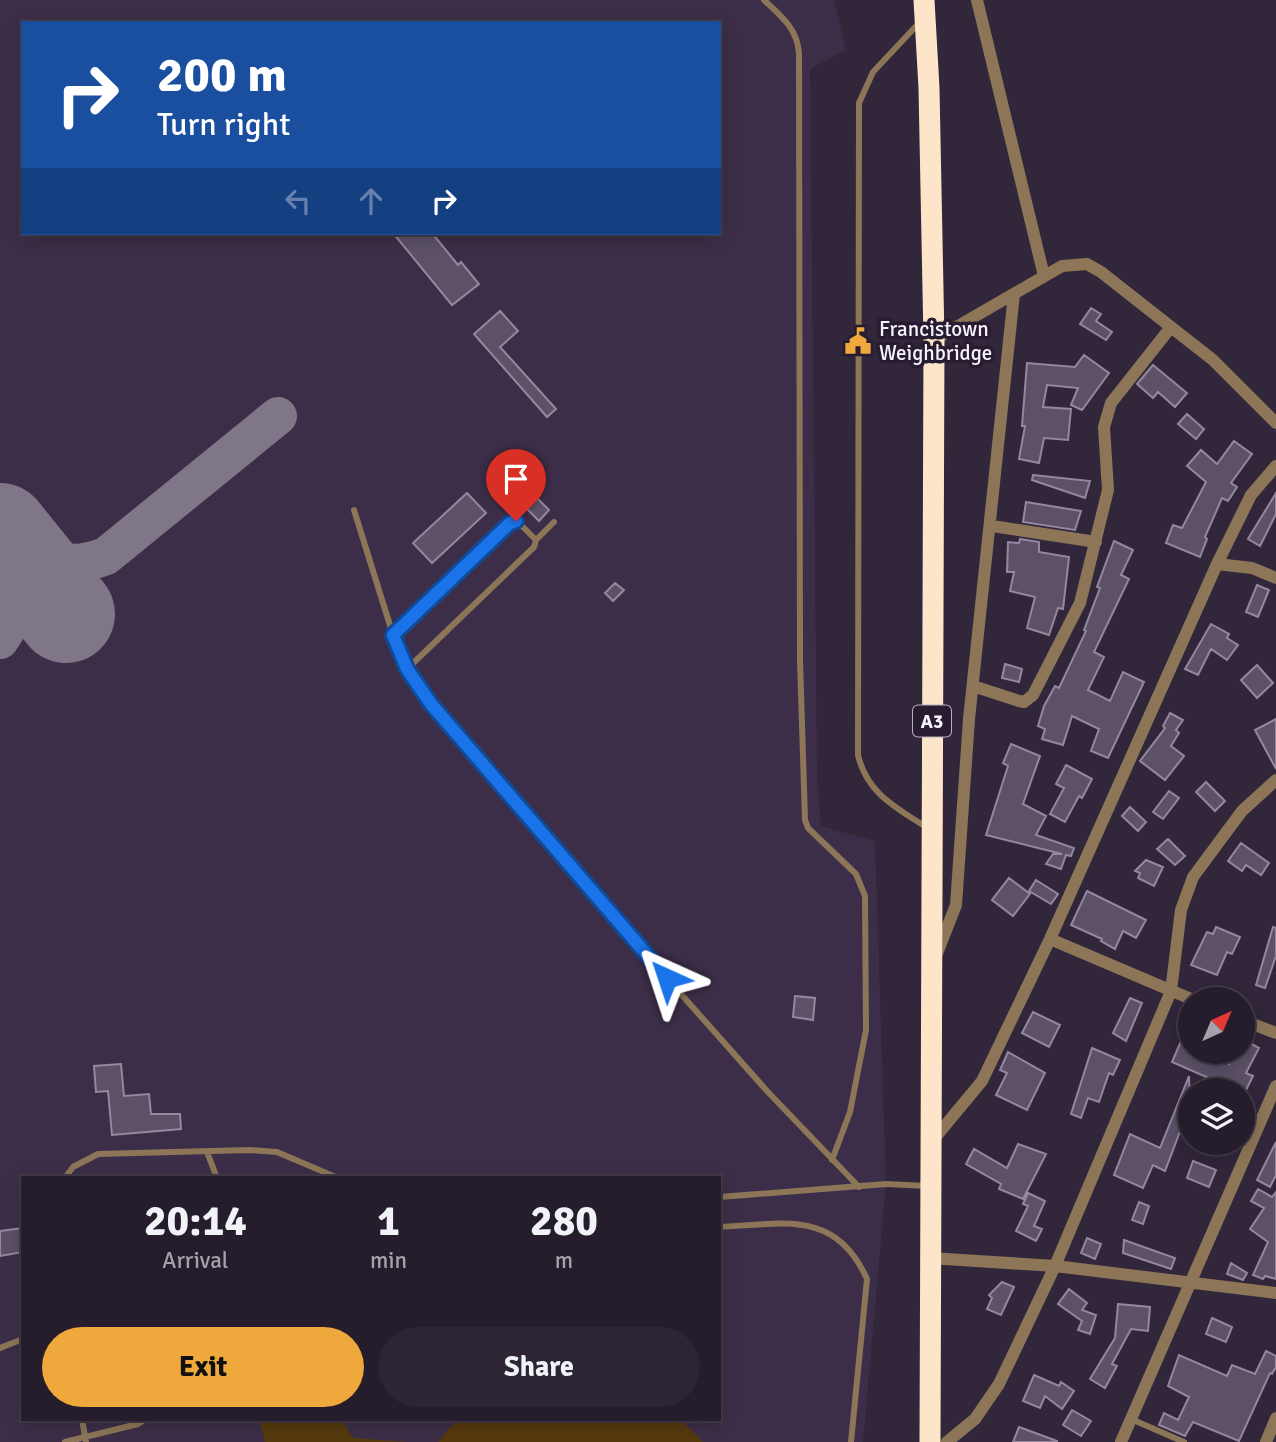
<!DOCTYPE html>
<html lang="en">
<head>
<meta charset="utf-8">
<style>
	body { margin:0; font-family:Signika,sans-serif; background:#2d2534; color:#f1f3f6; height:100vh; display:flex; flex-direction:column; font-size:26px; white-space:nowrap }
	* { box-sizing:border-box; margin:0 }
	p { font-size:23px; color:#a3a1a9 }
	.icon { flex:none; width:38px; height:38px; fill:none; stroke:currentColor; stroke-width:2; stroke-linecap:round; stroke-linejoin:round }
	.map { position:relative; flex:1; overflow:hidden }
	.drawer { position:absolute; left:21px; top:1176px; width:700px; height:245px; display:flex; flex-direction:column; background:#251c2c; border-radius:0px; box-shadow:0 4px 18px #0003,0 0 0 2px #423a48 }
	.drawer>* { flex:none }
	.banner { position:absolute; left:21px; top:21px; width:700px; height:214px; border-radius:0px; box-shadow:0 4px 18px #0003,0 0 0 2px #423a48; background:#1a4fa0; color:#fff; overflow:hidden }
	.needle { width:46px; rotate:44deg }
	.fabs { position:absolute; left:1178px; top:987px; display:grid; gap:14px }
	.fabs a { display:grid; place-items:center; width:77px; height:77px; border-radius:50%; background:#251c2c; box-shadow:0 4px 18px #0003,0 0 0 2px #423a48; font-size:35px }
	.pin { position:absolute; display:grid; place-items:center; width:60px; height:60px; color:#fff; margin:-72px -30px; border-radius:50% 50% 50% 0; rotate:-45deg; box-shadow:0 0 7px #0007 }
	.pin .icon { rotate:45deg }
	.me { position:absolute; width:77px; margin:-38px; rotate:318deg; stroke-linejoin:round; filter:drop-shadow(0 0 5px #0008) }
	.turn { display:flex; align-items:center; gap:24px; height:147px; padding:0 21px; font-size:32px }
	.turn .icon { width:91px; height:91px; stroke-width:2.5 }
	.turn b { display:block; font-size:49px; line-height:60px }
	.lanes { display:flex; align-items:center; height:66px; padding:0 21px; background:#0003; justify-content:center; gap:35px; direction:ltr }
	.lanes .off { opacity:.35 }
	.eta { display:flex; justify-content:space-evenly; align-items:center; height:119px; text-align:center }
	.eta b { font-size:42px; font-weight:700; line-height:49px }
	.action { display:flex; gap:14px; margin-top:auto; padding:14px 21px }
	.action a { flex:1; height:80px; border-radius:42px; background:#eea83c; color:#111; font-size:28px; font-weight:700; line-height:80px; text-align:center }
	.action a+a { background:#2d2534; color:#f1f3f6 }
	.map>svg:first-child { display:block }
	.built { fill:#3c2e48; fill-rule:evenodd }
	.green { fill:#563a0e }
	.lines { fill:none; stroke-linecap:round; stroke-linejoin:round }
	.taxiway { stroke:#7f7687; stroke-width:38 }
	.runway { stroke:#7f7687; stroke-width:98 }
	.building { fill:#5c5167; stroke:#9488a0; stroke-width:2 }
	.lane { stroke:#8d7658; stroke-width:6 }
	.street { stroke:#8d7658; stroke-width:12 }
	.highway { stroke:#fce5c8; stroke-width:21 }
	.route-casing { stroke:#114b97; stroke-width:18 }
	.route { stroke:#1a73e8; stroke-width:12 }
	.labels { text-anchor:middle; stroke-width:7; stroke-linejoin:round; paint-order:stroke }
	.shield { fill:#271c30; stroke:#b9b1c0; stroke-width:2 }
	.shield-label { font-size:19px; font-weight:bold; fill:#f8f1fe }
	.poi-label { font-size:21px; fill:#f8f1fe; stroke:#271c30; text-anchor:start }
</style>
</head>
<body>
<div class="map">
<svg width="1276" height="1442" viewBox="0 0 1276 1442">
	<rect width="100%" height="100%" fill="#31263a"/>
	<!-- built -->
	<path class="built" d="M 0,0 L 834,0 L 846,50 L 810,69 L 817,775 L 821,826 L 875,841 L 886,1184 L 863,1442 L 0,1442 ZM 23,23 L 719,23 L 719,233 L 23,233 ZM 23,1178 L 719,1178 L 719,1419 L 23,1419 Z"/>
	<!-- green -->
	<path class="green" d="M 259,1419 L 341,1419 L 353,1438 L 407,1442 L 265,1442 Z
		M 457,1419 L 680,1419 L 703,1442 L 438,1442 Z"/>
	<g class="lines">
		<!-- taxiway -->
		<path class="taxiway" d="M 0,531 C 38,554 61,574 106,556 L 278,416
			M 0,532 C 19,575 29,598 0,640"/>
		<!-- runway -->
		<path class="runway" d="M 0,532 L 66,614"/>
	</g>
	<!-- building -->
	<path class="building" d="M 393,233 L 432,233 L 458,265 L 461,262 L 479,284 L 452,305 Z
		M 1091,308 L 1101,314 L 1096,321 L 1112,332 L 1106,340 L 1080,324 Z
		M 500,311 L 518,331 L 500,347 L 556,409 L 547,417 L 474,334 Z
		M 1084,355 L 1109,373 L 1082,410 L 1071,405 L 1078,388 L 1047,385 L 1043,407 L 1071,409 L 1068,440 L 1044,438 L 1039,463 L 1019,459 L 1025,426 L 1022,426 L 1027,363 L 1075,367 Z
		M 1153,365 L 1187,393 L 1175,407 L 1158,392 L 1153,398 L 1137,384 Z
		M 1187,414 L 1204,429 L 1196,439 L 1178,424 Z
		M 1234,441 L 1252,454 L 1231,483 L 1237,487 L 1228,501 L 1222,498 L 1205,537 L 1207,539 L 1200,557 L 1166,543 L 1173,525 L 1182,528 L 1206,482 L 1187,466 L 1201,450 L 1217,464 Z
		M 1033,475 L 1090,481 L 1085,498 L 1032,480 Z
		M 467,493 L 486,513 L 432,563 L 413,543 Z
		M 532,493 L 549,510 L 539,521 L 521,503 Z
		M 1276,493 L 1276,514 L 1260,546 L 1248,539 Z
		M 1026,502 L 1081,511 L 1075,530 L 1023,522 Z
		M 1020,539 L 1039,542 L 1039,552 L 1069,557 L 1063,609 L 1058,608 L 1049,635 L 1027,628 L 1035,597 L 1010,591 L 1014,572 L 1007,572 L 1008,542 L 1019,543 Z
		M 1114,541 L 1133,550 L 1121,575 L 1129,579 L 1094,652 L 1104,657 L 1088,690 L 1110,701 L 1123,672 L 1144,682 L 1108,758 L 1091,751 L 1099,729 L 1072,716 L 1063,745 L 1042,739 L 1045,729 L 1038,726 L 1044,706 L 1055,686 L 1059,688 L 1086,631 L 1084,630 L 1100,588 L 1097,587 Z
		M 615,583 L 624,590 L 613,601 L 605,593 Z
		M 1257,585 L 1269,590 L 1258,617 L 1246,612 Z
		M 1211,624 L 1229,634 L 1227,638 L 1238,645 L 1227,660 L 1211,649 L 1198,675 L 1185,669 Z
		M 1005,664 L 1022,669 L 1019,682 L 1002,678 Z
		M 1257,665 L 1273,683 L 1257,698 L 1241,680 Z
		M 1170,713 L 1183,720 L 1176,730 L 1179,733 L 1171,746 L 1184,756 L 1165,780 L 1140,761 L 1165,728 L 1163,726 Z
		M 1276,719 L 1276,769 L 1255,730 Z
		M 1011,744 L 1040,756 L 1023,804 L 1046,816 L 1036,835 L 1074,848 L 1071,856 L 1066,855 L 1061,869 L 1046,864 L 1053,854 L 1062,854 L 986,835 L 1008,766 L 1003,763 Z
		M 1066,765 L 1092,779 L 1082,798 L 1079,796 L 1065,822 L 1050,814 L 1064,788 L 1056,784 Z
		M 1206,782 L 1225,801 L 1215,811 L 1196,792 Z
		M 1169,791 L 1179,798 L 1163,819 L 1153,812 Z
		M 1130,807 L 1146,822 L 1138,831 L 1122,816 Z
		M 1168,839 L 1185,856 L 1175,865 L 1157,849 Z
		M 1241,843 L 1269,863 L 1261,875 L 1246,865 L 1242,871 L 1228,861 Z
		M 1146,860 L 1163,867 L 1154,886 L 1138,878 L 1140,873 L 1135,871 Z
		M 1009,878 L 1030,894 L 1013,916 L 992,900 Z
		M 1036,880 L 1058,894 L 1051,904 L 1029,891 Z
		M 1087,891 L 1146,920 L 1136,938 L 1123,931 L 1115,949 L 1101,941 L 1102,939 L 1071,925 Z
		M 1216,927 L 1240,937 L 1232,954 L 1227,952 L 1217,975 L 1191,965 L 1207,932 L 1213,934 Z
		M 1273,927 L 1276,928 L 1276,956 L 1265,988 L 1256,985 Z
		M 795,996 L 815,998 L 813,1020 L 793,1017 Z
		M 1130,998 L 1142,1003 L 1126,1041 L 1113,1033 Z
		M 1033,1012 L 1060,1025 L 1049,1047 L 1022,1033 Z
		M 1242,1039 L 1259,1048 L 1246,1073 L 1253,1076 L 1244,1094 L 1242,1090 L 1236,1090 L 1172,1062 L 1181,1041 L 1190,1045 L 1190,1052 L 1206,1052 L 1229,1064 L 1235,1052 L 1242,1052 Z
		M 1092,1048 L 1120,1060 L 1113,1075 L 1109,1073 L 1099,1102 L 1088,1098 L 1081,1118 L 1071,1114 Z
		M 1008,1052 L 1045,1073 L 1027,1110 L 996,1095 L 1007,1073 L 1000,1070 Z
		M 121,1064 L 124,1096 L 149,1094 L 151,1114 L 180,1114 L 181,1129 L 112,1135 L 108,1091 L 96,1092 L 94,1066 Z
		M 1189,1076 L 1190,1105 L 1165,1171 L 1153,1165 L 1143,1188 L 1114,1175 L 1130,1134 L 1160,1148 Z
		M 1276,1142 L 1276,1175 L 1270,1187 L 1257,1180 Z
		M 1018,1144 L 1046,1154 L 1023,1199 L 999,1189 L 1001,1184 L 966,1164 L 974,1149 L 1007,1168 Z
		M 1193,1161 L 1216,1170 L 1209,1187 L 1187,1178 Z
		M 1258,1189 L 1272,1197 L 1276,1192 L 1276,1279 L 1265,1276 L 1263,1279 L 1253,1275 L 1268,1242 L 1250,1229 L 1264,1208 L 1251,1201 Z
		M 1028,1193 L 1045,1201 L 1034,1226 L 1042,1229 L 1036,1241 L 1016,1231 L 1028,1206 L 1023,1204 Z
		M 1139,1202 L 1149,1206 L 1143,1224 L 1132,1220 Z
		M 23,1228 L 23,1252 L 0,1256 L 0,1231 Z
		M 1087,1238 L 1101,1244 L 1095,1259 L 1081,1253 Z
		M 1124,1240 L 1175,1258 L 1171,1269 L 1123,1253 Z
		M 1231,1263 L 1247,1273 L 1243,1280 L 1227,1274 Z
		M 1002,1282 L 1014,1287 L 1001,1315 L 987,1309 L 992,1298 L 989,1295 Z
		M 1069,1289 L 1087,1303 L 1082,1310 L 1096,1315 L 1090,1334 L 1078,1330 L 1082,1321 L 1058,1304 Z
		M 1118,1304 L 1150,1307 L 1148,1331 L 1131,1329 L 1112,1364 L 1117,1366 L 1105,1388 L 1090,1379 L 1115,1338 Z
		M 1212,1318 L 1232,1327 L 1226,1342 L 1206,1334 Z
		M 1266,1351 L 1276,1356 L 1276,1367 L 1272,1374 L 1270,1373 L 1239,1441 L 1193,1422 L 1185,1436 L 1159,1425 L 1164,1413 L 1178,1420 L 1189,1397 L 1168,1386 L 1179,1355 L 1227,1376 L 1232,1365 L 1255,1374 Z
		M 1034,1375 L 1059,1386 L 1061,1382 L 1074,1391 L 1062,1409 L 1045,1396 L 1040,1408 L 1023,1401 Z
		M 1072,1410 L 1091,1421 L 1081,1436 L 1063,1425 Z
		M 1019,1427 L 1057,1441 L 1057,1442 L 1013,1442 Z"/>
	<g class="lines">
		<!-- lane -->
		<path class="lane" d="M 764,0 C 781,16 797,28 799,53 L 800,661 L 805,820 L 808,828 L 856,874 L 865,896 L 866,1030 L 850,1112 L 832,1160
			M 919,23 L 873,72 L 859,103 L 858,755 C 867,794 897,808 929,829
			M 354,510 L 393,635 L 423,694 L 633,940 L 767,1091 L 859,1187
			M 536,540 L 554,522
			M 393,635 L 510,523 L 519,523 L 536,540 L 534,547 L 407,669
			M 207,1152 L 217,1178
			M 65,1178 L 73,1167 L 98,1154 L 249,1150 L 277,1152 L 338,1178
			M 719,1197 L 886,1184 L 927,1186
			M 719,1227 C 784,1224 836,1209 867,1279 L 851,1442
			M 0,1348 L 23,1339
			M 82,1419 L 86,1442
			M 1131,1419 L 1184,1442
			M 65,1442 L 138,1424 L 146,1419"/>
		<!-- street -->
		<path class="street" d="M 977,0 L 1044,276
			M 934,340 L 1062,266 L 1087,264 L 1101,272 L 1213,360 L 1276,423
			M 992,526 L 1096,542
			M 1217,564 L 1252,568 L 1276,578
			M 973,686 L 1019,701 L 1024,702 L 1033,695 L 1080,603 L 1108,490 L 1104,427 L 1111,403 L 1171,327
			M 1050,939 L 1191,999
			M 936,956 L 956,905 L 969,719 L 1014,294
			M 1242,1020 L 1276,1033
			M 933,1140 L 982,1081 L 1050,939 L 1217,564 L 1251,495 L 1276,466
			M 930,1258 L 1055,1266 L 1276,1293
			M 947,1442 L 975,1419 L 999,1384 L 1055,1266 L 1171,991 L 1181,910 L 1193,877 L 1242,811 L 1276,780
			M 1121,1442 L 1276,1086
			M 1266,1442 L 1276,1418"/>
		<!-- highway -->
		<path class="highway" d="M 924,0 L 929,88 L 934,340 L 930,1442"/>
	</g>
	<g class="lines">
		<defs>
			<path id="route" d="M 516,521 L 510,523 L 393,635 L 407,669 L 431,704 L 667,978"/>
		</defs>
		<!-- route casing -->
		<use href="#route" class="route-casing"/>
		<!-- route -->
		<use href="#route" class="route"/>
	</g>
	<!-- icons -->
	<defs>
		<symbol id="civic-bare" viewBox="-9 -9 18 18"><path d="M-.6-6.5H3V-4.5H.6V-3L4-1V1h2V6H-6V1h2V-1L-.6-3ZM-1.2 2.5V6h2.4V2.5Z" fill="#eea83c" stroke="#271c30" stroke-width="2.5" paint-order="stroke"/></symbol>
	</defs>
	<g fill-rule="evenodd">
		<use href="#civic-bare" x="839" y="322" width="38" height="38"/>
	</g>
	<g class="labels">
		<!-- shield labels -->
		<rect class="shield" x="913" y="705.5" width="38" height="31" rx="5"/>
		<g class="shield-label">
			<text x="932" y="728">A3</text>
		</g>
		<!-- poi labels -->
		<g class="poi-label">
			<text x="879" y="336">Francistown<tspan x="879" dy="24">Weighbridge</tspan></text>
		</g>
	</g>
</svg>
<div class="fabs">
<a><svg class="needle" viewBox="-14 -14 28 28"><path d="M0-13l5 13h-10z" fill="#e53935"/><path d="M0 13l5-13h-10z" fill="#a3a1a9"/></svg></a>
<a><svg class="icon" aria-label="layers" viewBox="0 0 24 24"><path d="M12 4l9 5-9 5-9-5zM3 14l9 5 9-5"/></svg></a>
</div>
<div class="pin" style="left:516px;top:521px;background:#d93025"><svg class="icon" aria-label="arrive" viewBox="0 0 24 24"><path d="M6 21V4h12l-3 4 3 4H6"/></svg></div>
<svg class="me" style="left:667px;top:978px" viewBox="-20 -20 40 40"><path d="M0-17L14 15 0 8-14 15z" fill="#1a73e8" stroke="#fff" stroke-width="4"/></svg>
<div class="banner">
<div class="turn"><svg class="icon" aria-label="right" viewBox="0 0 24 24"><path d="M7 20v-9h11M14 6l5 5-5 5"/></svg><div><b>200 m</b>Turn right</div></div>
<div class="lanes"><svg class="icon off" aria-label="left" viewBox="0 0 24 24"><path d="M17 20v-9H6M10 6l-5 5 5 5"/></svg><svg class="icon off" aria-label="ahead" viewBox="0 0 24 24"><path d="M12 20V5M6 11l6-6 6 6"/></svg><svg class="icon" aria-label="right" viewBox="0 0 24 24"><path d="M7 20v-9h11M14 6l5 5-5 5"/></svg></div>
</div>
<section class="drawer">
<div class="eta">
<div><b>20:14</b><p>Arrival</p></div>
<div><b>1</b><p>min</p></div>
<div><b>280</b><p>m</p></div>
</div>
<div class="action"><a>Exit</a><a>Share</a></div>
</section>
</div>
</body>
</html>
